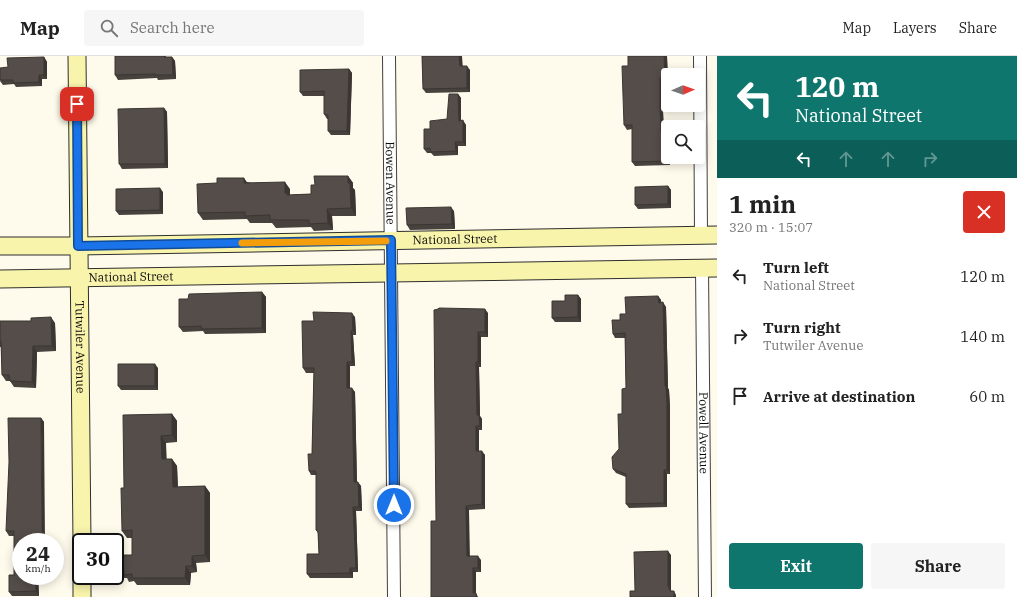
<!DOCTYPE html>
<html lang="en">
<head>
<meta charset="utf-8">
<style>
	body { margin:0; font-family:"IBM Plex Serif",serif; background:#f6f6f6; color:#222; height:100vh; display:flex; flex-direction:column; font-size:15px; white-space:nowrap }
	* { box-sizing:border-box; margin:0 }
	p { font-size:13px; color:#767676 }
	.icon { flex:none; width:22px; height:22px; fill:none; stroke:currentColor; stroke-width:2; stroke-linecap:round; stroke-linejoin:round }
	.map { position:relative; flex:1; overflow:hidden }
	.side { display:flex; flex-direction:column; background:#fff; width:300px }
	.side>* { flex:none }
	.guide { background:#0f766e; color:#fff; overflow:hidden }
	.needle { width:26px; rotate:88deg }
	.tools { position:absolute; left:661px; top:12px; display:grid; gap:8px }
	.tools a { display:grid; place-items:center; width:44px; height:44px; border-radius:4px; background:#fff; box-shadow:0 2px 10px #0003; font-size:20px }
	.speed { position:absolute; left:12px; top:477px; display:flex; gap:8px; font-size:20px; font-weight:700; text-align:center }
	.speed>* { display:grid; place-content:center; width:52px; height:52px; border-radius:50%; background:#fff; box-shadow:0 2px 10px #0003; line-height:1 }
	.speed small { font-size:10px; font-weight:400 }
	.speed .limit { border:2px solid #111; border-radius:6px; background:#fff; color:#111 }
	.pin { position:absolute; display:grid; place-items:center; width:34px; height:34px; color:#fff; margin:-17px; border-radius:8px; box-shadow:0 2px 6px #0006 }
	.me { position:absolute; width:44px; margin:-22px; rotate:0deg; stroke-linejoin:round; filter:drop-shadow(0 0 3px #0008) }
	.turn { display:flex; align-items:center; gap:14px; height:84px; padding:0 12px; font-size:18px }
	.turn .icon { width:52px; height:52px; stroke-width:2.5 }
	.turn b { display:block; font-size:28px; line-height:34px }
	.lanes { display:flex; align-items:center; height:38px; padding:0 12px; background:#0003; justify-content:center; gap:20px; direction:ltr }
	.lanes .off { opacity:.35 }
	.round { display:grid; place-items:center; flex:none; width:42px; height:42px; border-radius:4px; background:#f6f6f6 }
	.overview { display:flex; align-items:center; justify-content:space-between; height:68px; padding:0 12px }
	h1 { font-size:24px; font-weight:800; line-height:30px }
	.action { display:flex; gap:8px; margin-top:auto; padding:8px 12px }
	.action a { flex:1; height:46px; border-radius:4px; background:#0f766e; color:#fff; font-size:16px; font-weight:800; line-height:46px; text-align:center }
	.action a+a { background:#f6f6f6; color:#222 }
	ul { padding:0; list-style:none }
	li { display:flex; align-items:center; gap:12px; height:60px; padding:0 12px }
	li div { flex:1 }
	li b { display:block; font-size:15px }
	li em { font-style:normal }
	header { display:flex; align-items:center; gap:24px; box-sizing:border-box; height:56px; padding:0 20px; background:#fff; border-bottom:1px solid #e0e0e0 }
	header strong { font-size:19px }
	nav { display:flex; gap:22px; margin-inline-start:auto; font-size:14px }
	.search { width:280px; height:36px; background:#f6f6f6; display:flex; align-items:center; gap:10px; box-sizing:border-box; padding:0 14px; border-radius:4px; color:#767676; font-size:15px }
	main { display:flex; flex:1; min-height:0 }
	.map>svg:first-child { display:block }
	.lines { fill:none; stroke-linecap:round; stroke-linejoin:round }
	.street-casing { stroke:#3f3f3f; stroke-width:14 }
	.secondary-casing { stroke:#2e2e2e; stroke-width:19 }
	.street { stroke:#fff; stroke-width:12 }
	.secondary { stroke:#f9f4ab; stroke-width:17 }
	.wall { fill:#48423f }
	.shaded-wall { fill:#3b3633 }
	.building { fill:#544d49; stroke:#3b3633 }
	.route-casing { stroke:#114b97; stroke-width:10 }
	.route { stroke:#1a73e8; stroke-width:7 }
	.slow { stroke:#f59e0b; stroke-width:7 }
	.labels { text-anchor:middle; stroke-width:4; stroke-linejoin:round; paint-order:stroke }
	.street-label { font-size:12px; fill:#0c0c0c; stroke:#fff }
</style>
</head>
<body>
<header>
<strong>Map</strong>
<div class="search"><svg class="icon" aria-label="search" viewBox="0 0 24 24"><circle cx="10" cy="10" r="6"/><path d="M15 15l6 6"/></svg>Search here</div>
<nav><a>Map</a><a>Layers</a><a>Share</a></nav>
</header>
<main>
<div class="map">
<svg width="717" height="541" viewBox="0 0 717 541">
	<rect width="100%" height="100%" fill="#fefbec"/>
	<g class="lines">
		<defs>
			<g id="street">
				<path id="s1" d="M 389,0 L 394,541"/>
				<path d="M 700,0 L 701,180"/>
				<path id="s2" d="M 702,212 L 705,541"/>
			</g>
			<g id="secondary">
				<path id="s3" d="M 77,0 L 82,486"/>
				<path id="s4" d="M 0,190 L 78,190 L 717,179"/>
				<path id="s5" d="M 0,223 L 717,212"/>
				<path d="M 82,520 L 82,541"/>
			</g>
		</defs>
		<!-- street casing -->
		<use href="#street" class="street-casing"/>
		<!-- secondary casing -->
		<use href="#secondary" class="secondary-casing"/>
		<!-- street -->
		<use href="#street" class="street"/>
		<!-- secondary -->
		<use href="#secondary" class="secondary"/>
	</g>
	<!-- wall -->
	<path class="wall" d="M 115,0 L 166,0 L 166,1 L 172,1 L 175,5 L 176,23 L 158,24 L 157,22 L 118,24 L 115,19 Z
		M 422,0 L 462,0 L 462,10 L 470,14 L 470,36 L 426,37 L 423,33 Z
		M 628,0 L 667,0 L 668,26 L 663,26 L 663,55 L 664,76 L 670,109 L 635,110 L 632,106 L 632,73 L 627,74 L 624,69 L 628,10 Z
		M 44,1 L 47,6 L 47,23 L 42,23 L 42,30 L 16,31 L 14,28 L 3,29 L 0,25 L 8,11 Z
		M 349,13 L 352,17 L 350,79 L 331,79 L 328,75 L 328,63 L 327,63 L 324,58 L 324,40 L 303,40 L 300,36 Z
		M 458,38 L 461,42 L 461,64 L 466,69 L 466,90 L 458,90 L 458,99 L 434,100 L 431,97 L 427,97 L 424,93 L 447,63 Z
		M 164,52 L 167,56 L 168,112 L 122,113 L 119,108 Z
		M 348,120 L 353,127 L 353,132 L 355,134 L 356,160 L 332,160 L 333,174 L 314,175 L 311,171 L 276,172 L 272,167 L 250,167 L 247,163 L 203,164 L 198,157 L 247,126 L 290,133 L 290,139 L 311,138 L 315,129 Z
		M 668,130 L 671,134 L 671,152 L 638,153 L 635,149 Z
		M 163,136 L 163,158 L 119,159 L 116,155 Z
		M 454,155 L 455,173 L 410,174 L 407,169 Z
		M 262,236 L 266,241 L 266,277 L 205,278 L 203,275 L 183,276 L 179,271 L 188,243 Z
		M 578,239 L 581,243 L 581,266 L 555,266 L 552,262 L 565,245 Z
		M 658,240 L 661,244 L 661,246 L 666,251 L 668,332 L 669,334 L 670,351 L 670,418 L 667,418 L 667,451 L 629,452 L 626,448 L 626,421 L 616,417 L 613,413 L 619,393 L 626,332 L 625,282 L 615,282 L 613,278 L 620,264 L 626,258 Z
		M 438,253 L 488,257 L 488,281 L 481,281 L 481,311 L 479,311 L 480,360 L 482,363 L 482,374 L 479,374 L 479,395 L 485,399 L 485,453 L 469,454 L 469,500 L 481,504 L 481,516 L 476,516 L 476,537 L 431,541 L 436,465 Z
		M 355,261 L 356,279 L 353,279 L 355,310 L 350,310 L 350,332 L 355,336 L 357,426 L 361,430 L 362,455 L 356,455 L 358,516 L 353,516 L 353,522 L 310,522 L 307,518 L 319,498 L 318,477 L 316,474 L 316,419 L 311,419 L 309,415 L 312,398 L 314,317 L 306,317 L 303,312 L 314,265 Z
		M 0,265 L 55,267 L 56,295 L 37,296 L 36,332 L 14,331 L 10,325 L 6,325 L 2,319 L 1,291 L 0,291 Z
		M 158,312 L 158,334 L 121,334 L 118,330 Z
		M 172,358 L 177,365 L 177,386 L 166,387 L 166,403 L 172,403 L 177,410 L 178,431 L 205,430 L 210,437 L 210,506 L 196,507 L 197,516 L 191,517 L 190,529 L 137,529 L 134,525 L 129,526 L 127,522 L 123,522 L 118,515 L 124,502 L 132,499 L 132,482 L 127,482 L 122,475 L 124,432 Z
		M 41,362 L 44,366 L 21,486 L 38,520 L 39,540 L 12,540 L 9,536 L 14,519 L 14,480 L 9,480 L 6,475 Z"/>
	<!-- shaded-wall -->
	<path class="shaded-wall" d="M 459,0 L 462,0 L 463,14 L 460,10 Z
		M 664,0 L 667,0 L 668,26 L 665,21 Z
		M 44,1 L 47,6 L 47,23 L 44,19 Z
		M 172,1 L 175,5 L 176,23 L 173,19 Z
		M 467,10 L 470,14 L 470,36 L 467,32 Z
		M 349,13 L 352,17 L 350,79 L 347,75 Z
		M 39,19 L 42,23 L 42,30 L 39,26 Z
		M 660,22 L 663,26 L 663,55 L 664,80 L 661,76 L 660,51 Z
		M 458,38 L 461,42 L 461,69 L 459,65 Z
		M 164,52 L 167,56 L 168,112 L 165,108 Z
		M 463,64 L 466,69 L 466,90 L 463,86 Z
		M 667,76 L 668,77 L 668,101 L 670,101 L 670,109 L 667,105 Z
		M 455,86 L 458,90 L 458,99 L 456,95 Z
		M 348,120 L 353,127 L 353,132 L 355,134 L 356,160 L 351,152 Z
		M 244,122 L 249,129 L 244,127 Z
		M 285,126 L 290,133 L 290,141 L 292,144 L 285,137 Z
		M 668,130 L 671,134 L 671,152 L 668,148 Z
		M 160,132 L 163,136 L 163,158 L 160,154 Z
		M 451,151 L 454,155 L 455,173 L 452,168 Z
		M 327,153 L 332,160 L 333,174 L 328,167 Z
		M 262,236 L 266,241 L 266,277 L 262,272 Z
		M 578,239 L 581,243 L 581,266 L 578,261 Z
		M 658,240 L 661,244 L 662,251 L 659,247 Z
		M 663,246 L 666,251 L 668,332 L 669,334 L 670,351 L 670,418 L 667,414 Z
		M 485,253 L 488,257 L 488,281 L 485,276 Z
		M 352,257 L 355,261 L 356,279 L 353,274 Z
		M 51,261 L 55,267 L 56,295 L 52,290 Z
		M 351,275 L 353,279 L 355,310 L 352,306 Z
		M 478,276 L 481,281 L 481,311 L 478,306 Z
		M 33,290 L 37,296 L 36,332 L 32,326 Z
		M 347,306 L 350,310 L 350,336 L 347,332 Z
		M 476,306 L 479,311 L 480,360 L 482,363 L 482,374 L 480,370 L 477,359 Z
		M 155,308 L 158,312 L 158,334 L 155,330 Z
		M 352,332 L 355,336 L 357,430 L 354,426 Z
		M 172,358 L 177,365 L 177,386 L 172,379 Z
		M 41,362 L 44,366 L 45,486 L 42,486 Z
		M 476,370 L 479,374 L 479,400 L 476,395 Z
		M 161,380 L 166,387 L 167,410 L 162,403 Z
		M 482,395 L 485,399 L 485,453 L 482,448 Z
		M 172,403 L 177,410 L 178,438 L 173,431 Z
		M 664,414 L 667,418 L 667,451 L 664,447 Z
		M 358,426 L 361,430 L 362,455 L 359,451 Z
		M 205,430 L 210,437 L 210,506 L 205,499 Z
		M 466,450 L 469,454 L 470,504 L 467,500 Z
		M 353,451 L 356,455 L 358,516 L 356,512 Z
		M 668,495 L 671,499 L 671,534 L 673,539 L 670,535 L 668,530 Z
		M 192,500 L 196,507 L 197,516 L 192,510 Z
		M 478,500 L 481,504 L 481,516 L 478,512 Z
		M 186,510 L 191,517 L 190,529 L 185,522 Z
		M 350,512 L 353,516 L 353,522 L 350,517 Z
		M 473,512 L 476,516 L 476,537 L 478,541 L 476,541 L 473,537 Z
		M 36,520 L 38,520 L 39,540 L 36,535 Z
		M 674,535 L 676,539 L 676,541 L 674,541 Z"/>
	<!-- building -->
	<path class="building" d="M 115,0 L 164,0 L 164,1 L 172,1 L 173,19 L 155,19 L 155,18 L 115,19 Z
		M 422,0 L 459,0 L 460,10 L 467,10 L 467,32 L 423,33 Z
		M 628,0 L 664,0 L 665,21 L 660,22 L 660,51 L 661,76 L 667,76 L 667,105 L 632,106 L 632,69 L 624,69 L 622,10 L 628,10 Z
		M 44,1 L 44,19 L 39,19 L 39,26 L 13,27 L 13,24 L 0,24 L 0,12 L 8,11 L 7,2 Z
		M 349,13 L 347,75 L 328,75 L 328,59 L 324,58 L 324,35 L 300,36 L 300,14 Z
		M 449,38 L 458,38 L 459,65 L 463,64 L 463,86 L 455,86 L 456,95 L 431,96 L 430,92 L 424,93 L 424,73 L 430,73 L 430,65 L 447,63 Z
		M 164,52 L 165,108 L 119,108 L 118,53 Z
		M 314,120 L 348,120 L 348,127 L 350,127 L 351,152 L 327,153 L 328,167 L 309,168 L 309,164 L 270,164 L 270,159 L 245,160 L 245,156 L 198,157 L 197,128 L 217,127 L 217,122 L 244,122 L 244,127 L 285,126 L 285,137 L 287,137 L 287,139 L 311,138 L 311,129 L 315,129 Z
		M 668,130 L 668,148 L 635,149 L 635,131 Z
		M 160,132 L 160,154 L 116,155 L 116,133 Z
		M 451,151 L 452,168 L 407,169 L 406,152 Z
		M 262,236 L 262,272 L 202,273 L 201,270 L 179,271 L 179,243 L 188,243 L 189,238 Z
		M 565,239 L 578,239 L 578,261 L 552,262 L 552,245 L 565,245 Z
		M 658,240 L 659,247 L 663,246 L 665,330 L 666,330 L 667,347 L 667,414 L 664,414 L 664,447 L 626,448 L 626,418 L 613,413 L 612,401 L 619,393 L 618,358 L 622,358 L 622,333 L 626,332 L 625,277 L 613,278 L 612,264 L 620,264 L 620,258 L 626,258 L 625,241 Z
		M 439,252 L 485,253 L 485,276 L 478,276 L 478,306 L 476,306 L 477,359 L 479,359 L 480,370 L 476,370 L 476,395 L 482,395 L 482,448 L 466,450 L 467,500 L 478,500 L 478,512 L 473,512 L 473,537 L 476,537 L 476,541 L 431,541 L 431,465 L 436,465 L 434,254 L 438,253 Z
		M 313,256 L 352,257 L 353,274 L 351,275 L 352,306 L 347,306 L 347,332 L 352,332 L 354,426 L 358,426 L 359,451 L 353,451 L 356,512 L 350,512 L 350,517 L 307,518 L 307,498 L 319,498 L 318,476 L 316,474 L 316,417 L 315,415 L 309,415 L 308,398 L 312,398 L 314,312 L 303,312 L 302,265 L 314,265 Z
		M 51,261 L 52,290 L 33,290 L 32,326 L 10,325 L 9,319 L 2,319 L 1,285 L 0,285 L 0,265 L 31,265 L 31,262 Z
		M 118,308 L 155,308 L 155,330 L 118,330 Z
		M 172,358 L 172,379 L 161,380 L 162,403 L 172,403 L 173,431 L 205,430 L 205,499 L 192,500 L 192,510 L 186,510 L 185,522 L 132,522 L 132,518 L 124,519 L 124,515 L 118,515 L 118,502 L 124,502 L 124,499 L 132,499 L 132,474 L 122,475 L 121,432 L 124,432 L 123,359 Z
		M 8,362 L 41,362 L 42,486 L 21,486 L 21,520 L 36,520 L 36,535 L 9,536 L 9,519 L 14,519 L 14,475 L 6,475 L 9,406 Z
		M 668,495 L 668,530 L 670,535 L 674,535 L 674,541 L 630,541 L 630,535 L 635,535 L 634,496 Z"/>
	<g class="lines">
		<defs>
			<path id="route" d="M 77,48 L 78,190 L 391,184 L 394,449"/>
		</defs>
		<!-- route casing -->
		<use href="#route" class="route-casing"/>
		<!-- route -->
		<use href="#route" class="route"/>
		<!-- slow -->
		<path class="slow" d="M 242,187 L 386,185"/>
	</g>
	<g class="labels">
		<!-- street labels -->
		<g class="street-label">
			<text dy="4" stroke="none"><textPath href="#s1" startOffset="127">Bowen Avenue</textPath></text>
			<text dy="4" stroke="none"><textPath href="#s4" startOffset="455">National Street</textPath></text>
			<text dy="4" stroke="none"><textPath href="#s5" startOffset="131">National Street</textPath></text>
			<text dy="4" stroke="none"><textPath href="#s3" startOffset="291">Tutwiler Avenue</textPath></text>
			<text dy="4" stroke="none"><textPath href="#s2" startOffset="165">Powell Avenue</textPath></text>
		</g>
	</g>
</svg>
<div class="tools">
<a><svg class="needle" viewBox="-14 -14 28 28"><path d="M0-13l5 13h-10z" fill="#e53935"/><path d="M0 13l5-13h-10z" fill="#767676"/></svg></a>
<a><svg class="icon" aria-label="search" viewBox="0 0 24 24"><circle cx="10" cy="10" r="6"/><path d="M15 15l6 6"/></svg></a>
</div>
<div class="speed"><div>24<small>km/h</small></div><div class="limit">30</div></div>
<div class="pin" style="left:77px;top:48px;background:#d93025"><svg class="icon" aria-label="arrive" viewBox="0 0 24 24"><path d="M6 21V4h12l-3 4 3 4H6"/></svg></div>
<svg class="me" style="left:394px;top:449px" viewBox="-20 -20 40 40"><circle r="17" fill="#1a73e8" stroke="#fff" stroke-width="3"/><path d="M0-11L8 9 0 5-8 9z" fill="#fff"/></svg>
</div>
<section class="side">
<div class="guide">
<div class="turn"><svg class="icon" aria-label="left" viewBox="0 0 24 24"><path d="M17 20v-9H6M10 6l-5 5 5 5"/></svg><div><b>120 m</b>National Street</div></div>
<div class="lanes"><svg class="icon" aria-label="left" viewBox="0 0 24 24"><path d="M17 20v-9H6M10 6l-5 5 5 5"/></svg><svg class="icon off" aria-label="ahead" viewBox="0 0 24 24"><path d="M12 20V5M6 11l6-6 6 6"/></svg><svg class="icon off" aria-label="ahead" viewBox="0 0 24 24"><path d="M12 20V5M6 11l6-6 6 6"/></svg><svg class="icon off" aria-label="right" viewBox="0 0 24 24"><path d="M7 20v-9h11M14 6l5 5-5 5"/></svg></div>
</div>
<div class="overview"><div><h1>1 min</h1><p>320 m · 15:07</p></div><a class="round" style="background:#d93025;color:#fff"><svg class="icon" aria-label="close" viewBox="0 0 24 24"><path d="M6 6l12 12M18 6L6 18"/></svg></a></div>
<ul>
<li><svg class="icon" aria-label="left" viewBox="0 0 24 24"><path d="M17 20v-9H6M10 6l-5 5 5 5"/></svg><div><b>Turn left</b><p>National Street</p></div><em>120 m</em></li>
<li><svg class="icon" aria-label="right" viewBox="0 0 24 24"><path d="M7 20v-9h11M14 6l5 5-5 5"/></svg><div><b>Turn right</b><p>Tutwiler Avenue</p></div><em>140 m</em></li>
<li><svg class="icon" aria-label="arrive" viewBox="0 0 24 24"><path d="M6 21V4h12l-3 4 3 4H6"/></svg><div><b>Arrive at destination</b></div><em>60 m</em></li>
</ul>
<div class="action"><a>Exit</a><a>Share</a></div>
</section>
</main>
</body>
</html>
